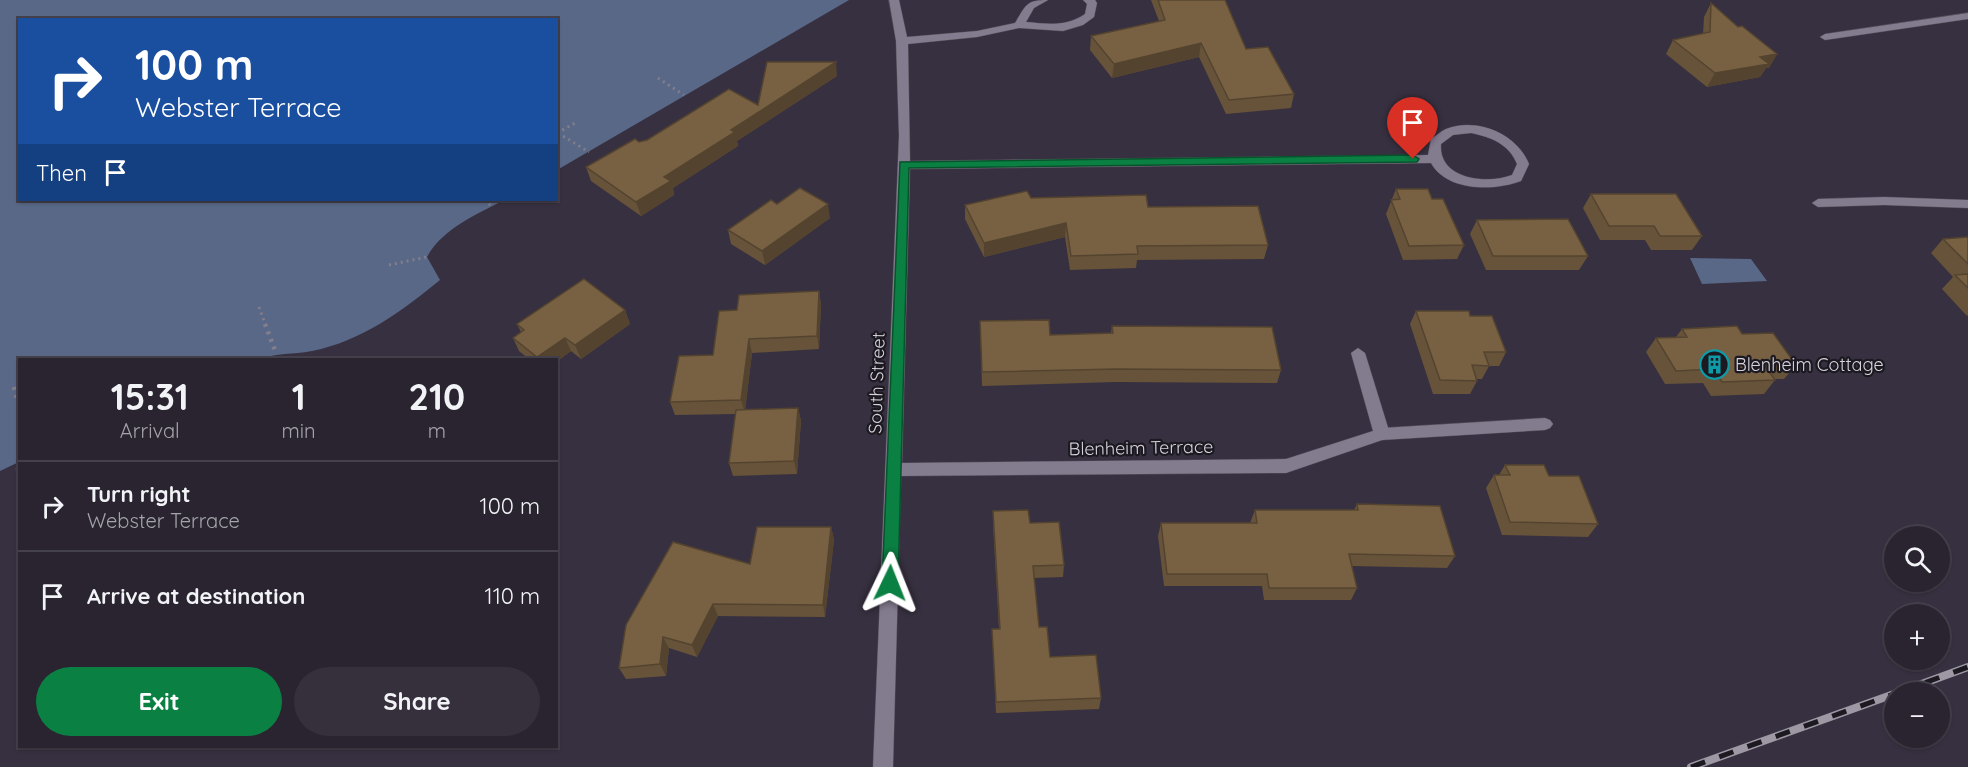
<!DOCTYPE html>
<html lang="en">
<head>
<meta charset="utf-8">
<style>
	body { margin:0; font-family:Quicksand,sans-serif; background:#35303c; color:#f1f3f6; height:100vh; display:flex; flex-direction:column; font-size:22px; white-space:nowrap }
	* { box-sizing:border-box; margin:0 }
	p { font-size:20px; color:#a5a4ab }
	.icon { flex:none; width:33px; height:33px; fill:none; stroke:currentColor; stroke-width:2; stroke-linecap:round; stroke-linejoin:round }
	.map { position:relative; flex:1; overflow:hidden }
	.drawer { position:absolute; left:18px; top:358px; width:540px; height:390px; display:flex; flex-direction:column; background:#292430; border-radius:0px; box-shadow:0 2px 4px #0004,0 0 0 2px #45414c }
	.drawer>* { flex:none }
	.top-card { position:absolute; left:18px; top:18px; width:540px; height:183px; border-radius:0px; box-shadow:0 2px 4px #0004,0 0 0 2px #45414c; background:#1a4fa0; color:#fff; overflow:hidden }
	.tools { position:absolute; left:1884px; top:526px; display:grid; gap:12px }
	.tools a { display:grid; place-items:center; width:66px; height:66px; border-radius:50%; background:#292430; box-shadow:0 2px 4px #0004,0 0 0 2px #45414c; font-size:30px }
	.pin { position:absolute; display:grid; place-items:center; width:51px; height:51px; color:#fff; margin:-62px -26px; border-radius:50% 50% 50% 0; rotate:-45deg; box-shadow:0 0 6px #0007 }
	.pin .icon { rotate:45deg }
	.me { position:absolute; width:66px; margin:-33px; rotate:2deg; stroke-linejoin:round; filter:drop-shadow(0 0 4px #0008) }
	.turn { display:flex; align-items:center; gap:21px; height:126px; padding:0 18px; font-size:27px }
	.turn .icon { width:78px; height:78px; stroke-width:2.5 }
	.turn b { display:block; font-size:42px; line-height:51px }
	.then { display:flex; align-items:center; height:57px; padding:0 18px; background:#0003; gap:12px; font-size:22px }
	.eta { display:flex; justify-content:space-evenly; align-items:center; height:102px; text-align:center }
	.eta b { font-size:36px; font-weight:700; line-height:42px }
	.action { display:flex; gap:12px; margin-top:auto; padding:12px 18px }
	.action a { flex:1; height:69px; border-radius:36px; background:#0b8043; color:#fff; font-size:24px; font-weight:700; line-height:69px; text-align:center }
	.action a+a { background:#35303c; color:#f1f3f6 }
	ul { padding:0; list-style:none }
	li { display:flex; align-items:center; gap:18px; height:90px; padding:0 18px; border-top:2px solid #45414c }
	li div { flex:1 }
	li b { display:block; font-size:22px }
	li em { font-style:normal }
	.map>svg:first-child { display:block }
	.water { fill:#596887 }
	.lines { fill:none; stroke-linecap:round; stroke-linejoin:round }
	.lane-casing { stroke:#524c59; stroke-width:1 }
	.street-casing { stroke:#524c59; stroke-width:1 }
	.path-far1 { stroke:#837e8b; stroke-width:3; stroke-dasharray:2 4; stroke-linecap:butt }
	.path { stroke:#837e8b; stroke-width:4.5; stroke-dasharray:3 5; stroke-linecap:butt }
	.lane { fill:#837b8e; fill-rule:evenodd }
	.street { fill:#837b8e; fill-rule:evenodd }
	.rail-casing { stroke:#9d98a4; stroke-width:8 }
	.rail { stroke:#1c1921; stroke-width:5; stroke-dasharray:15; stroke-linecap:butt }
	.wall { fill:#67533a }
	.shaded-wall { fill:#54442f }
	.building { fill:#786143; stroke:#54442f; stroke-width:1.5 }
	.route { fill:#0b8043; stroke:#07532c; stroke-width:1.5 }
	.labels { text-anchor:middle; stroke-width:4.5; stroke-linejoin:round; paint-order:stroke }
	.poi-label { font-size:18px; fill:#d7d3dd; stroke:#1c1921; text-anchor:start }
	.street-label { font-size:18px; fill:#d7d3dd; stroke:#1c1921 }
</style>
</head>
<body>
<div class="map">
<svg width="1968" height="767" viewBox="0 0 1968 767">
	<rect width="100%" height="100%" fill="#373040"/>
	<!-- water -->
	<path class="water" d="M 0,0 L 849,0 L 557,170 L 556,20 L 20,20 L 20,200 L 504,200 C 476,215 443,228 427,257 L 440,280 C 402,311 362,341 312,351 C 292,355 278,352 258,360 L 20,360 L 19,462 L 0,471 Z
		M 1690,258 L 1751,259 L 1767,281 L 1702,284 Z"/>
	<g class="lines">
		<defs>
			<path id="lane" d="M 1884,197 L 1968,200 L 1968,208 L 1884,205 L 1818,207 L 1812,203 L 1818,199 Z
				M 1545,418 L 1550,420 L 1553,424 L 1550,428 L 1545,430 L 1382,440 L 1376,438 L 1374,434 L 1376,430 L 1382,428 Z"/>
			<path id="street" d="M 889,0 L 899,0 L 907,37 L 977,31 L 1015,23 C 1026,5 1026,0 1048,0 L 1034,8 L 1026,22 C 1048,24 1066,27 1085,14 L 1087,4 L 1083,0 L 1095,0 L 1097,3 L 1094,17 L 1083,25 L 1063,31 L 1019,28 L 977,37 L 908,44 L 910,161 L 1428,155 L 1431,139 C 1436,136 1441,131 1446,129 C 1477,117 1517,134 1529,164 L 1521,181 C 1495,191 1447,192 1431,163 L 910,169 L 902,463 L 1286,459 L 1373,431 L 1351,353 L 1358,348 L 1365,353 L 1390,434 L 1388,438 L 1286,473 L 901,476 L 893,767 L 873,767 L 899,136 L 896,41 ZM 1471,133 C 1491,137 1509,144 1517,164 L 1512,175 C 1486,185 1438,179 1441,144 L 1453,135 Z
				M 1968,13 L 1968,19 L 1825,40 L 1820,37 L 1825,34 Z"/>
		</defs>
		<!-- lane casing -->
		<use href="#lane" class="lane-casing"/>
		<!-- street casing -->
		<use href="#street" class="street-casing"/>
		<!-- path-far1 -->
		<path class="path-far1" d="M 658,78 L 684,95
			M 557,133 L 577,122
			M 558,133 L 589,152
			M 484,200 L 492,206
			M 389,265 L 427,257
			M 259,307 L 266,326"/>
		<!-- path -->
		<path class="path" d="M 265,324 L 276,353
			M 14,387 L 20,411"/>
		<!-- lane -->
		<use href="#lane" class="lane"/>
		<!-- street -->
		<use href="#street" class="street"/>
		<defs>
			<path id="rail" d="M 1897,693 L 1968,667
				M 1691,767 L 1894,694"/>
		</defs>
		<!-- rail casing -->
		<use href="#rail" class="rail-casing"/>
		<!-- rail -->
		<use href="#rail" class="rail"/>
	</g>
	<!-- wall -->
	<path class="wall" d="M 1151,0 L 1225,0 L 1246,49 L 1294,94 L 1291,108 L 1226,114 L 1199,57 L 1112,78 L 1090,50 L 1091,36 L 1159,21 Z
		M 1711,3 L 1738,27 L 1777,54 L 1769,68 L 1766,68 L 1760,77 L 1707,87 L 1666,54 L 1673,40 L 1703,34 L 1704,17 Z
		M 837,76 L 737,141 L 738,146 L 673,188 L 674,195 L 641,216 L 591,181 L 586,167 L 639,142 L 758,105 Z
		M 1396,189 L 1432,199 L 1464,245 L 1457,259 L 1403,260 L 1386,214 Z
		M 1591,194 L 1702,236 L 1692,250 L 1651,250 L 1645,240 L 1600,240 L 1583,208 Z
		M 1031,198 L 1148,207 L 1268,245 L 1264,259 L 1137,260 L 1136,268 L 1070,270 L 1065,237 L 984,257 L 965,219 L 965,205 Z
		M 777,204 L 830,218 L 765,265 L 731,244 L 728,230 Z
		M 1477,220 L 1588,256 L 1579,270 L 1486,270 L 1470,234 Z
		M 1968,237 L 1968,315 L 1967,316 L 1942,289 L 1953,277 L 1931,253 L 1943,239 Z
		M 819,291 L 821,305 L 819,349 L 752,353 L 745,410 L 798,408 L 801,421 L 797,474 L 733,476 L 729,463 L 736,414 L 675,415 L 670,402 L 713,355 L 737,310 Z
		M 625,310 L 630,324 L 581,359 L 571,351 L 556,362 L 556,360 L 530,360 L 519,351 L 513,338 L 521,332 L 517,324 Z
		M 1416,311 L 1470,316 L 1506,352 L 1499,366 L 1489,366 L 1482,379 L 1477,379 L 1477,381 L 1470,394 L 1433,394 L 1410,324 Z
		M 980,321 L 1050,335 L 1111,333 L 1112,326 L 1281,370 L 1277,383 L 1115,382 L 982,386 Z
		M 1682,329 L 1742,334 L 1796,365 L 1784,379 L 1775,379 L 1775,380 L 1764,394 L 1711,396 L 1703,383 L 1665,384 L 1646,352 L 1656,338 L 1676,337 Z
		M 1505,465 L 1549,476 L 1598,524 L 1588,537 L 1502,535 L 1486,488 L 1494,475 L 1499,475 Z
		M 1357,504 L 1455,556 L 1447,568 L 1352,566 L 1357,588 L 1351,600 L 1264,600 L 1262,586 L 1164,586 L 1158,536 L 1161,523 L 1250,523 L 1255,510 L 1354,510 Z
		M 993,511 L 1064,565 L 1063,577 L 1034,578 L 1039,627 L 1050,657 L 1101,698 L 1099,709 L 996,713 L 992,629 L 999,629 L 993,524 Z
		M 831,527 L 834,540 L 825,617 L 718,616 L 697,657 L 669,648 L 666,676 L 626,679 L 619,668 L 750,564 Z"/>
	<!-- shaded-wall -->
	<path class="shaded-wall" d="M 1201,43 L 1199,57 L 1112,78 L 1114,64 Z
		M 1777,54 L 1769,68 L 1766,68 L 1760,77 L 1707,87 L 1715,73 L 1760,57 Z
		M 836,62 L 837,76 L 737,141 L 738,146 L 673,188 L 674,195 L 641,216 L 636,202 L 664,177 L 731,130 Z
		M 828,204 L 830,218 L 765,265 L 762,251 Z
		M 1066,223 L 1065,237 L 984,257 L 984,243 Z
		M 819,291 L 821,305 L 819,349 L 817,336 Z
		M 625,310 L 630,324 L 581,359 L 575,345 Z
		M 565,338 L 571,351 L 556,362 L 556,360 L 539,360 L 537,357 Z
		M 749,339 L 752,353 L 745,413 L 741,400 Z
		M 798,408 L 801,421 L 797,474 L 794,461 Z
		M 831,527 L 834,540 L 825,617 L 823,605 Z
		M 713,604 L 718,616 L 697,657 L 692,645 Z
		M 663,637 L 669,648 L 666,676 L 660,664 Z"/>
	<!-- building -->
	<path class="building" d="M 1158,0 L 1225,0 L 1246,49 L 1268,47 L 1294,94 L 1229,100 L 1201,43 L 1114,64 L 1091,36 L 1165,20 Z
		M 1711,3 L 1738,27 L 1742,26 L 1777,54 L 1760,57 L 1769,64 L 1715,73 L 1673,40 L 1710,32 Z
		M 767,62 L 836,62 L 731,130 L 735,132 L 664,177 L 671,181 L 636,202 L 586,167 L 635,139 L 639,142 L 647,140 L 729,89 L 758,105 Z
		M 800,188 L 828,204 L 762,251 L 728,230 L 771,200 L 777,204 Z
		M 1396,189 L 1428,189 L 1432,199 L 1443,199 L 1464,245 L 1409,246 L 1391,200 L 1400,199 Z
		M 1027,191 L 1031,198 L 1146,195 L 1148,207 L 1258,206 L 1268,245 L 1137,246 L 1138,254 L 1071,256 L 1066,223 L 984,243 L 965,205 Z
		M 1591,194 L 1676,194 L 1702,236 L 1660,236 L 1654,226 L 1609,226 Z
		M 1568,219 L 1588,256 L 1493,256 L 1477,220 Z
		M 1968,237 L 1968,264 L 1943,239 Z
		M 1968,274 L 1968,288 L 1955,275 Z
		M 584,279 L 625,310 L 575,345 L 565,338 L 537,357 L 513,338 L 524,330 L 517,324 Z
		M 819,291 L 817,336 L 749,339 L 741,400 L 670,402 L 679,356 L 713,355 L 719,311 L 737,310 L 739,295 Z
		M 1416,311 L 1469,311 L 1470,316 L 1492,316 L 1506,352 L 1484,352 L 1489,366 L 1472,365 L 1477,381 L 1440,380 Z
		M 1049,320 L 1050,335 L 1113,333 L 1112,326 L 1272,327 L 1281,370 L 1117,369 L 982,372 L 980,321 Z
		M 1737,326 L 1742,334 L 1773,333 L 1796,365 L 1765,366 L 1775,380 L 1722,382 L 1714,369 L 1676,371 L 1656,338 L 1687,337 L 1682,329 Z
		M 798,408 L 794,461 L 729,463 L 736,410 Z
		M 1505,465 L 1544,465 L 1549,476 L 1579,476 L 1598,524 L 1510,522 L 1494,475 L 1510,475 Z
		M 20,467 L 20,485 L 16,469 Z
		M 1357,504 L 1440,506 L 1455,556 L 1349,554 L 1357,588 L 1269,588 L 1267,574 L 1167,574 L 1161,523 L 1257,523 L 1255,510 L 1358,510 Z
		M 1028,510 L 1030,523 L 1059,522 L 1064,565 L 1033,566 L 1039,627 L 1047,627 L 1050,657 L 1096,655 L 1101,698 L 996,702 L 992,629 L 1000,629 L 993,511 Z
		M 757,527 L 831,527 L 823,605 L 713,604 L 692,645 L 663,637 L 660,664 L 619,668 L 626,625 L 673,542 L 750,564 Z"/>
	<!-- route -->
	<path class="route" d="M 1413,155 L 1419,159 L 1417,162 L 909,168 L 898,583 L 896,588 L 885,588 L 882,583 L 900,162 Z"/>
	<!-- icons -->
	<defs>
		<symbol id="building-ring" viewBox="-11 -11 22 22"><circle r="9.5" fill="#1c1921" stroke="#0f9aa8" stroke-width="1.5"/><path d="M-4-6H4V6H1V3H-1V6H-4ZM-2.5-4.3h1.7v1.8h-1.7ZM.8-4.3h1.7v1.8H.8ZM-2.5-1h1.7V.8h-1.7ZM.8-1h1.7V.8H.8Z" fill="#0f9aa8"/></symbol>
	</defs>
	<g fill-rule="evenodd">
		<use href="#building-ring" x="1698" y="348" width="33" height="33"/>
	</g>
	<g class="labels">
		<!-- poi labels -->
		<g class="poi-label">
			<text x="1735" y="371">Blenheim Cottage</text>
		</g>
		<!-- street labels -->
		<g class="street-label">
			<text transform="translate(877 383) rotate(-88)" y="6">South Street</text>
			<text transform="translate(1141 448) rotate(-1)" y="6">Blenheim Terrace</text>
		</g>
	</g>
</svg>
<div class="tools">
<a><svg class="icon" aria-label="search" viewBox="0 0 24 24"><circle cx="10" cy="10" r="6"/><path d="M15 15l6 6"/></svg></a>
<a>+</a>
<a>−</a>
</div>
<div class="pin" style="left:1413px;top:159px;background:#d93025"><svg class="icon" aria-label="arrive" viewBox="0 0 24 24"><path d="M6 21V4h12l-3 4 3 4H6"/></svg></div>
<svg class="me" style="left:890px;top:583px" viewBox="-20 -20 40 40"><path d="M0-17L14 15 0 8-14 15z" fill="#0b8043" stroke="#fff" stroke-width="4"/></svg>
<div class="top-card">
<div class="turn"><svg class="icon" aria-label="right" viewBox="0 0 24 24"><path d="M7 20v-9h11M14 6l5 5-5 5"/></svg><div><b>100 m</b>Webster Terrace</div></div>
<div class="then">Then<svg class="icon" aria-label="arrive" viewBox="0 0 24 24"><path d="M6 21V4h12l-3 4 3 4H6"/></svg></div>
</div>
<section class="drawer">
<div class="eta">
<div><b>15:31</b><p>Arrival</p></div>
<div><b>1</b><p>min</p></div>
<div><b>210</b><p>m</p></div>
</div>
<ul>
<li><svg class="icon" aria-label="right" viewBox="0 0 24 24"><path d="M7 20v-9h11M14 6l5 5-5 5"/></svg><div><b>Turn right</b><p>Webster Terrace</p></div><em>100 m</em></li>
<li><svg class="icon" aria-label="arrive" viewBox="0 0 24 24"><path d="M6 21V4h12l-3 4 3 4H6"/></svg><div><b>Arrive at destination</b></div><em>110 m</em></li>
</ul>
<div class="action"><a>Exit</a><a>Share</a></div>
</section>
</div>
</body>
</html>
